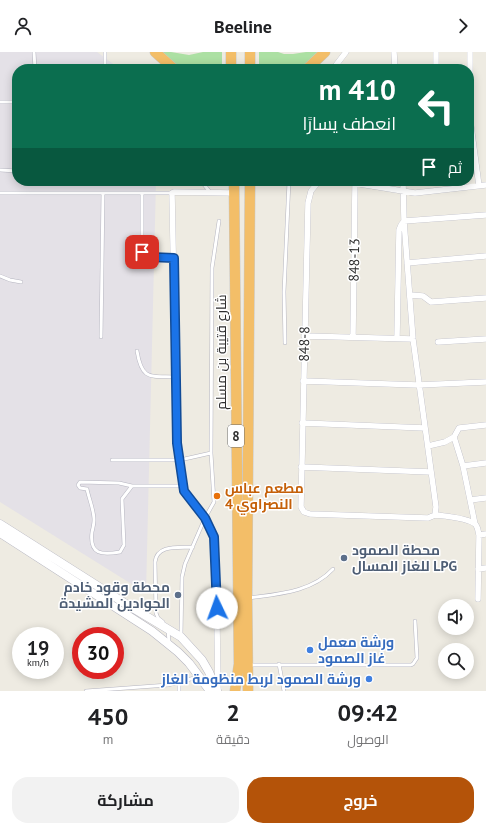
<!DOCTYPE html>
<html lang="ar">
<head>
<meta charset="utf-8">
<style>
	body { margin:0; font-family:"PT Sans",Cairo,sans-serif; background:#f2f2f2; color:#202124; direction:rtl; height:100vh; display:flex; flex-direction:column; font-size:15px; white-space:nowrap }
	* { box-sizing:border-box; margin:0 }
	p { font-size:13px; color:#757577 }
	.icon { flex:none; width:22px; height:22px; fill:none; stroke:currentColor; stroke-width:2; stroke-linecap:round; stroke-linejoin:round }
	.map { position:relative; height:639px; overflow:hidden; direction:ltr }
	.panel { display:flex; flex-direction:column; background:#fff; flex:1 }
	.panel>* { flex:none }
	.hud { position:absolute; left:12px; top:12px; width:462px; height:122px; border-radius:16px; box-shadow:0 2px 10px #0003; direction:rtl; background:#0b6e4f; color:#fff; overflow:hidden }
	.buttons { position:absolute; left:438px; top:547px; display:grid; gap:8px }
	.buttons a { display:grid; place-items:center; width:36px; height:36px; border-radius:50%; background:#fff; box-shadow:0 2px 10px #0003; font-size:20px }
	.speed { position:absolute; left:12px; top:575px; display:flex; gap:8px; font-size:20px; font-weight:700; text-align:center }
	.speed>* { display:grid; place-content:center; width:52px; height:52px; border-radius:50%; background:#fff; box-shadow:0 2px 10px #0003; line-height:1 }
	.speed small { font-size:10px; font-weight:400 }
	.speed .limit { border:6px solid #d22; background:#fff; color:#111 }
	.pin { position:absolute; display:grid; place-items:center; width:34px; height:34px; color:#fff; margin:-17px; border-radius:8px; box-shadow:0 2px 6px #0006 }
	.me { position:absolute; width:44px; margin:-22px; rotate:357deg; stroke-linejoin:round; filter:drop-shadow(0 0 3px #0008) }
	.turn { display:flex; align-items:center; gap:14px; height:84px; padding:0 12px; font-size:18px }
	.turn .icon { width:52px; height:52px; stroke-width:2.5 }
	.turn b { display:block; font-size:28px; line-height:34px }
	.then { display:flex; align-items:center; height:38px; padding:0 12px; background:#0003; gap:8px; font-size:15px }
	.eta { display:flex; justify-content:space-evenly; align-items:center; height:68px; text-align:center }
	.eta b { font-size:24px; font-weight:700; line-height:28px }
	.action { display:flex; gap:8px; margin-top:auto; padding:8px 12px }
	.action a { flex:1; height:46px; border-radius:16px; background:#b45309; color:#fff; font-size:16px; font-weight:700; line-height:46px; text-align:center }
	.action a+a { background:#f2f2f2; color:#202124 }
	header { display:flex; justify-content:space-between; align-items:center; height:52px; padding:0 12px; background:#fff; font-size:18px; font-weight:700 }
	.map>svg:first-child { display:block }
	.industrial { fill:#e4e1e7 }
	.green { fill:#ace0a3 }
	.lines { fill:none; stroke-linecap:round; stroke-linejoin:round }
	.lane-casing { stroke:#b5b5c0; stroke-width:4 }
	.street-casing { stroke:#b5b5c0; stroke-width:6 }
	.secondary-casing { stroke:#b5b5c0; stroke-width:9 }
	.highway-casing { stroke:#c9c9c9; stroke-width:11 }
	.lane { stroke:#fff; stroke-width:3 }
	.street { stroke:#fff; stroke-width:5.5 }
	.secondary { stroke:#fff; stroke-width:8 }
	.highway { stroke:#f3be68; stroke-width:10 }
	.route-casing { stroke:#114b97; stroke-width:10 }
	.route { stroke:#1a73e8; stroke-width:7 }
	.food-dot { fill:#e8710a; stroke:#fff; stroke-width:1.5 }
	.service-dot { fill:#5c6f8a; stroke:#fff; stroke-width:1.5 }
	.shop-dot { fill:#3f7fe0; stroke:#fff; stroke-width:1.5 }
	.labels { text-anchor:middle; stroke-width:3; stroke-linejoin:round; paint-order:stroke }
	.shield { fill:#fff; stroke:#6d6d6d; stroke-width:1 }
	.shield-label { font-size:13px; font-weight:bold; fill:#2e2e2e }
	.street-label { font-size:14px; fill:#2e2e2e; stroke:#fff }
	.food-label { font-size:14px; font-weight:bold; fill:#c56008; stroke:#fff; text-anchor:start }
	.service-label { font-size:14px; font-weight:bold; fill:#4e5e75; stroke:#fff; text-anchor:start }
	.shop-label { font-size:14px; font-weight:bold; fill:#366cbe; stroke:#fff; text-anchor:start }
</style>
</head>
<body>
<header><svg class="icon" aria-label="forward" viewBox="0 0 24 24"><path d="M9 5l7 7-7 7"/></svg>Beeline<svg class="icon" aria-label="person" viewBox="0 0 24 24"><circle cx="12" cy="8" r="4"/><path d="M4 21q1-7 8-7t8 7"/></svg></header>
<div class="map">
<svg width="486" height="639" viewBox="0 0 486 639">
	<rect width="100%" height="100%" fill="#eeebe2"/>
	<!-- industrial -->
	<path class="industrial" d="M 0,0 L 97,0 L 120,17 L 17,17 L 17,129 L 156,129 L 146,541 L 0,450 Z"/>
	<!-- green -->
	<path class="green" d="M 161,0 L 171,0 L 189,3 L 203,0 L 222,0 L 222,17 L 181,17 Z
		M 259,0 L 278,0 L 284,2 L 293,2 L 306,0 L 319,0 L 303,17 L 259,17 Z"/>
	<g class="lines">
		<defs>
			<path id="lane" d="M 34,0 L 35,17
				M 105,0 L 105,17
				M 0,50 L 17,50
				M 0,118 L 17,119
				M 201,129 L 210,140
				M 0,141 L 172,141
				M 142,141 L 142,200 L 144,204 L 150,205 L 174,206
				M 0,224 L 10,228 L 21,230
				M 101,285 L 103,141
				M 285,291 L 284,240 L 289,129
				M 137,299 C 142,329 150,324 176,325
				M 112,408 L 180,408 L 211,401
				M 132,434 L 122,447 L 124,493 L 120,500 C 102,503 89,503 92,480 C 93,476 94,472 94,468 C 94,458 89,447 87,437 L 80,436 L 78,433 L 80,430 L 119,431 L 132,434 L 183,434
				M 249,546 C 278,542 312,540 333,517
				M 163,570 L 158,566 L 156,561 L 155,510 C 157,492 179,496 193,495
				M 168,578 L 169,590
				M 181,583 L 182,525 L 185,512 L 205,466 L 214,450 L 211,401 L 212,216 L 219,169
				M 279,612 L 284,639
				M 249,613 L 411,613 L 413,612 L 417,606 L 415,569
				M 179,631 L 179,639
				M 86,639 L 168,633 L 198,625"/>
			<path id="street" d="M 394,0 L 395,17
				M 470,0 L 470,66 L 479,134
				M 333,17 L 346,0
				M 436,17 L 436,0
				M 319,129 L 311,139 L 308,151 L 301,455 L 304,460 L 310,462 L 428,466 L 435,463 L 436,455 L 413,287 L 404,169 L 403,129
				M 341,129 L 415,141 L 486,133
				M 407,211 L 486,204
				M 410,243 L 423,244 L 431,250 L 486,246
				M 304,284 L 413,287
				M 353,285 L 355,131
				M 397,286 L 399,178 L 401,173 L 404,169 L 486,163
				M 438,290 L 486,287
				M 303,329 L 418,333 L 486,330
				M 302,371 L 425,376
				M 428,394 L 445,390 L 454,385
				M 463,414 L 486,411
				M 301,415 L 431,420
				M 470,448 L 486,446
				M 435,463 C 444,464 470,466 476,473 C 478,476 478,479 479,483 L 478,547
				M 475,472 L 463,414 L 454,385 L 459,376 L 486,373
				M 479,483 L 486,482
				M 478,517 L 486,516
				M 218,637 L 217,571 L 214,485 L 205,466 L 184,439 L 177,391 L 172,141 L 174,140 L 234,141"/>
			<path id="secondary" d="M 0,472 L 126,552 L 181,585 L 202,608 L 209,620 L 217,639
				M 0,481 L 152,579 L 178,600 L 189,611 L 210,639"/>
			<path id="highway" d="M 155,0 L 174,17
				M 231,0 L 231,17
				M 250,17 L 250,0
				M 307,17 L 325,0
				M 234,129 L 239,612 L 235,639
				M 248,639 L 247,546 L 250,129"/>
		</defs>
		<!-- lane casing -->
		<use href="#lane" class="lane-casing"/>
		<!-- street casing -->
		<use href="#street" class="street-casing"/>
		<!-- secondary casing -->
		<use href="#secondary" class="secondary-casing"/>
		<!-- highway casing -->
		<use href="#highway" class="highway-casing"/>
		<!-- lane -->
		<use href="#lane" class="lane"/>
		<!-- street -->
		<use href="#street" class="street"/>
		<!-- secondary -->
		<use href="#secondary" class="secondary"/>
		<!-- highway -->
		<use href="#highway" class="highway"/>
	</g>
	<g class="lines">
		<defs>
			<path id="route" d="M 142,200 L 144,204 L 150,205 L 174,206 L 177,391 L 184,439 L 205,466 L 214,485 L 217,556"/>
		</defs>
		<!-- route casing -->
		<use href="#route" class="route-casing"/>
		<!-- route -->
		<use href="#route" class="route"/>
	</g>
	<!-- markers -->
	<circle class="food-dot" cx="217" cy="444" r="4"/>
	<g class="service-dot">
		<circle cx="344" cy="506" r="4"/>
		<circle cx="178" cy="543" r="4"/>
	</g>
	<g class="shop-dot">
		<circle cx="310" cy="598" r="4"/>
		<circle cx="369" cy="627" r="4"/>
	</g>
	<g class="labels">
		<!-- shield labels -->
		<rect class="shield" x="228" y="373" width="16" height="22" rx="3"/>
		<g class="shield-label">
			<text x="236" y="389">8</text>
		</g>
		<!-- street labels -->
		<g class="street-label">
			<text transform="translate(354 208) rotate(-89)" y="5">848-13</text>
			<text transform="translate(304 292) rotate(-89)" y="5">848-8</text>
			<text transform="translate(221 300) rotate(-90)" y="5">شارع قتيبة بن مسلم</text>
		</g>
		<!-- food labels -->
		<g class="food-label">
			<text x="225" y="441">مطعم عباس<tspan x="225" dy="16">النصراوي 4</tspan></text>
		</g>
		<!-- service labels -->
		<g class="service-label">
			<text x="352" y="503">محطة الصمود<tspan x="352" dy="16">للغاز المسال LPG</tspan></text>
			<text x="170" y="540" text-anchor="end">محطة وقود خادم<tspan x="170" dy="16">الجوادين المشيدة</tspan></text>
		</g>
		<!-- shop labels -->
		<g class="shop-label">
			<text x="318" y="595">ورشة معمل<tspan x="318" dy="16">غاز الصمود</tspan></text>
			<text x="361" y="632" text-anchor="end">ورشة الصمود لربط منظومة الغاز</text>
		</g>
	</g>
</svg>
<div class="buttons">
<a><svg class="icon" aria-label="sound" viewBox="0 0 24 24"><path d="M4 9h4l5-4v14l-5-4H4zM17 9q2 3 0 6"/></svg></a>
<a><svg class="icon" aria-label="search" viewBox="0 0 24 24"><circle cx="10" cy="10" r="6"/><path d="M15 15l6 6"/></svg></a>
</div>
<div class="speed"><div>19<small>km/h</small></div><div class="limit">30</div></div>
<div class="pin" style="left:142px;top:200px;background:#d93025"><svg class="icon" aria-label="arrive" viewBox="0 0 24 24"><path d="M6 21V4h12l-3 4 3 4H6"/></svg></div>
<svg class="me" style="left:217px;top:556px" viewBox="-20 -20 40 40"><circle r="19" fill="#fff"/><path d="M0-13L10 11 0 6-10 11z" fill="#1a73e8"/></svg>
<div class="hud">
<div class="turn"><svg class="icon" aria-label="left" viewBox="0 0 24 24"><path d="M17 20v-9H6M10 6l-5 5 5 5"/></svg><div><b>410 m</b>انعطف يسارًا</div></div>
<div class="then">ثم<svg class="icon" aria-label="arrive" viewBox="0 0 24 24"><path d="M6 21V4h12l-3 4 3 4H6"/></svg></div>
</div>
</div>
<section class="panel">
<div class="eta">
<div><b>09:42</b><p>الوصول</p></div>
<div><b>2</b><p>دقيقة</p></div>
<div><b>450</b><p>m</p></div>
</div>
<div class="action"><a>خروج</a><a>مشاركة</a></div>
</section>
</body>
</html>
